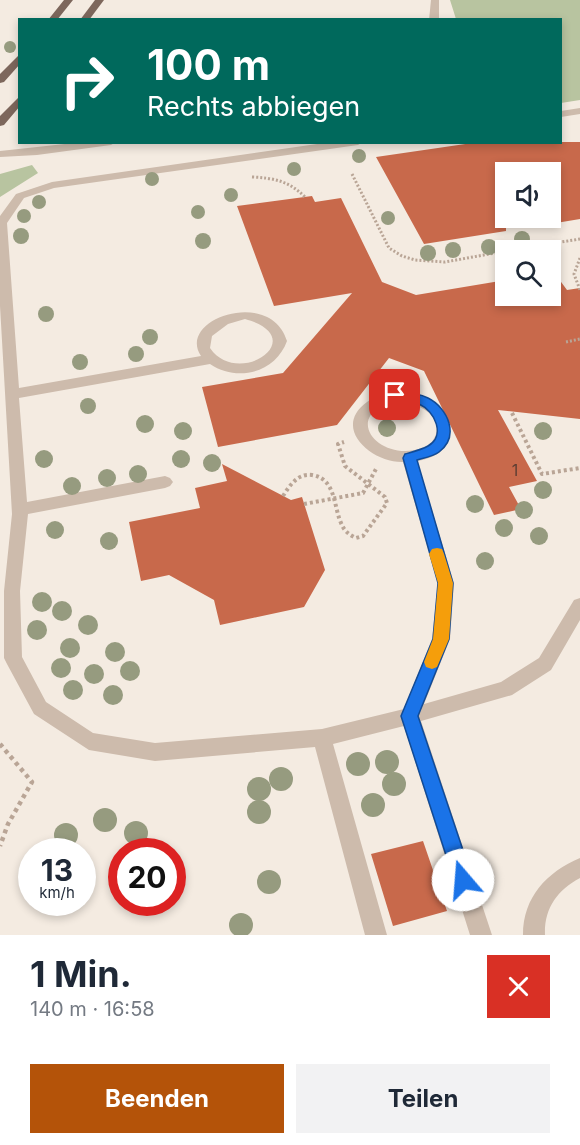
<!DOCTYPE html>
<html lang="de">
<head>
<meta charset="utf-8">
<style>
	body { margin:0; font-family:Inter,sans-serif; background:#f2f2f3; color:#1f2937; height:100vh; display:flex; flex-direction:column; font-size:22px; white-space:nowrap }
	* { box-sizing:border-box; margin:0 }
	p { font-size:20px; color:#747a83 }
	.icon { flex:none; width:33px; height:33px; fill:none; stroke:currentColor; stroke-width:2; stroke-linecap:round; stroke-linejoin:round }
	.map { position:relative; height:935px; overflow:hidden }
	.sheet { display:flex; flex-direction:column; background:#fff; flex:1 }
	.sheet>* { flex:none }
	.banner { position:absolute; left:18px; top:18px; width:544px; height:126px; border-radius:0px; box-shadow:0 3px 9px #0003; background:#00695c; color:#fff; overflow:hidden }
	.tools { position:absolute; left:495px; top:162px; display:grid; gap:12px }
	.tools a { display:grid; place-items:center; width:66px; height:66px; border-radius:0px; background:#fff; box-shadow:0 3px 9px #0003; font-size:30px }
	.speed { position:absolute; left:18px; top:838px; display:flex; gap:12px; font-size:30px; font-weight:700; text-align:center }
	.speed>* { display:grid; place-content:center; width:78px; height:78px; border-radius:50%; background:#fff; box-shadow:0 3px 9px #0003; line-height:1 }
	.speed small { font-size:15px; font-weight:400 }
	.speed .limit { border:9px solid #d22; background:#fff; color:#111 }
	.pin { position:absolute; display:grid; place-items:center; width:51px; height:51px; color:#fff; margin:-26px; border-radius:12px; box-shadow:0 3px 9px #0006 }
	.me { position:absolute; width:66px; margin:-33px; rotate:342deg; stroke-linejoin:round; filter:drop-shadow(0 0 4px #0008) }
	.turn { display:flex; align-items:center; gap:21px; height:126px; padding:0 30px; font-size:27px }
	.turn .icon { width:78px; height:78px; stroke-width:2.5 }
	.turn b { display:block; font-size:42px; line-height:51px }
	.round { display:grid; place-items:center; flex:none; width:63px; height:63px; border-radius:0px; background:#f2f2f3 }
	.summary { display:flex; align-items:center; justify-content:space-between; height:102px; padding:0 30px }
	h1 { font-size:36px; font-weight:700; line-height:45px }
	.button { display:flex; gap:12px; margin-top:auto; padding:12px 30px }
	.button a { flex:1; height:69px; border-radius:0px; background:#b45309; color:#fff; font-size:24px; font-weight:700; line-height:69px; text-align:center }
	.button a+a { background:#f2f2f3; color:#1f2937 }
	.map>svg:first-child { display:block }
	.green { fill:#b8c4a0 }
	.building { fill:#c8694b }
	.lines { fill:none; stroke-linecap:round; stroke-linejoin:round }
	.path-far2 { stroke:#b9a596; stroke-width:3; stroke-dasharray:2 2; stroke-linecap:butt }
	.path-far1 { stroke:#b9a596; stroke-width:4; stroke-dasharray:3 3; stroke-linecap:butt }
	.path { stroke:#b9a596; stroke-width:4.5; stroke-dasharray:4 4; stroke-linecap:butt }
	.minor { fill:#cdbbac; fill-rule:evenodd }
	.major { fill:#7d675c; fill-rule:evenodd }
	.tree { fill:#969b7f }
	.route { fill:#1a73e8; stroke:#114b97; stroke-width:1.5 }
	.slow { fill:#f59e0b }
	.labels { text-anchor:middle; stroke-width:6; stroke-linejoin:round; paint-order:stroke }
	.number-label { font-size:16px; fill:#5e3e33 }
</style>
</head>
<body>
<div class="map">
<svg width="580" height="935" viewBox="0 0 580 935">
	<rect width="100%" height="100%" fill="#f4ebe1"/>
	<!-- green -->
	<path class="green" d="M 450,0 L 580,0 L 580,100 L 561,103 L 561,20 L 456,19 Z
		M 32,165 L 38,173 L 0,197 L 0,174 Z"/>
	<!-- building -->
	<path class="building" d="M 479,142 L 580,142 L 580,219 L 550,224 L 550,172 L 506,172 L 506,231 L 424,244 L 376,157 Z
		M 312,196 L 315,202 L 341,198 L 382,282 L 416,295 L 506,280 L 506,296 L 550,296 L 550,267 L 567,290 L 580,288 L 580,419 L 498,410 L 537,481 L 509,487 L 521,509 L 494,515 L 424,371 L 389,358 L 337,425 L 218,447 L 202,387 L 283,373 L 352,293 L 274,306 L 237,206 Z
		M 222,464 L 291,500 L 302,497 L 325,570 L 304,607 L 220,625 L 214,600 L 169,575 L 141,581 L 129,522 L 200,508 L 195,488 L 227,481 Z
		M 423,841 L 447,911 L 393,926 L 371,854 Z"/>
	<g class="lines">
		<!-- path-far2 -->
		<path class="path-far2" d="M 352,174 L 389,248 L 402,256 L 415,260 L 445,262 L 506,251
			M 252,177 C 274,178 289,181 305,197
			M 511,250 L 580,239
			M 580,258 L 574,274 L 580,290
			M 566,342 L 580,339"/>
		<!-- path-far1 -->
		<path class="path-far1" d="M 512,413 L 542,474 L 580,468
			M 283,496 C 290,485 298,473 312,475 C 337,479 333,508 342,525 C 345,532 350,535 356,538 L 363,536 L 387,503 L 385,497 L 345,466 L 338,444 L 344,442
			M 304,504 L 363,493 L 376,469"/>
		<!-- path -->
		<path class="path" d="M 0,744 L 32,782 L 8,824 L 0,846"/>
		<!-- minor -->
		<path class="minor" d="M 431,0 L 439,0 L 439,20 L 429,20 Z
			M 580,108 L 580,114 L 561,117 L 561,111 Z
			M 83,142 L 116,142 L 111,145 L 37,155 L 0,157 L 0,151 Z
			M 331,142 L 363,142 L 358,145 L 54,188 L 24,198 L 7,223 L 19,388 L 201,356 C 176,319 271,287 287,341 C 276,372 238,383 210,364 L 19,398 L 27,502 L 165,476 L 170,478 L 173,482 L 170,486 L 165,488 L 28,514 L 20,591 L 22,657 L 46,702 L 93,733 L 155,743 L 322,729 L 404,709 L 432,639 L 438,583 L 403,462 C 372,463 331,428 367,402 C 423,360 492,448 417,461 L 454,583 L 450,639 L 424,704 L 501,682 L 539,658 L 574,600 L 580,598 L 580,620 L 551,670 L 512,695 L 421,721 L 492,935 L 470,935 L 404,726 L 333,744 L 387,935 L 365,935 L 315,747 L 155,761 L 89,750 L 34,714 L 7,664 L 4,658 L 4,591 L 12,514 L 0,306 L 0,216 L 16,194 L 52,182 ZM 245,319 C 313,338 238,389 210,348 L 212,336 L 228,324 ZM 395,400 C 412,403 441,410 436,434 C 434,440 430,445 424,447 C 384,465 337,418 395,400 Z
			M 580,858 L 580,878 C 557,890 544,909 545,935 L 523,935 C 523,897 547,872 580,858 Z"/>
		<!-- major -->
		<path class="major" d="M 64,0 L 73,0 L 57,20 L 48,20 Z
			M 95,0 L 104,0 L 89,20 L 80,20 Z
			M 20,54 L 20,64 L 4,82 L 0,83 L 0,74 Z
			M 20,96 L 20,106 L 4,125 L 0,126 L 0,116 Z"/>
	</g>
	<!-- trees -->
	<g class="tree">
		<circle cx="10" cy="47" r="6"/>
		<circle cx="359" cy="156" r="7"/>
		<circle cx="294" cy="169" r="7"/>
		<circle cx="152" cy="179" r="7"/>
		<circle cx="231" cy="195" r="7"/>
		<circle cx="39" cy="202" r="7"/>
		<circle cx="198" cy="212" r="7"/>
		<circle cx="24" cy="216" r="7"/>
		<circle cx="388" cy="218" r="7"/>
		<circle cx="21" cy="236" r="8"/>
		<circle cx="522" cy="239" r="8"/>
		<circle cx="203" cy="241" r="8"/>
		<circle cx="489" cy="247" r="8"/>
		<circle cx="453" cy="250" r="8"/>
		<circle cx="428" cy="253" r="8"/>
		<circle cx="46" cy="314" r="8"/>
		<circle cx="150" cy="337" r="8"/>
		<circle cx="136" cy="354" r="8"/>
		<circle cx="80" cy="362" r="8"/>
		<circle cx="88" cy="406" r="8"/>
		<circle cx="145" cy="424" r="9"/>
		<circle cx="387" cy="428" r="9"/>
		<circle cx="183" cy="431" r="9"/>
		<circle cx="543" cy="431" r="9"/>
		<circle cx="44" cy="459" r="9"/>
		<circle cx="181" cy="459" r="9"/>
		<circle cx="212" cy="463" r="9"/>
		<circle cx="138" cy="474" r="9"/>
		<circle cx="107" cy="478" r="9"/>
		<circle cx="72" cy="486" r="9"/>
		<circle cx="543" cy="490" r="9"/>
		<circle cx="475" cy="504" r="9"/>
		<circle cx="524" cy="510" r="9"/>
		<circle cx="504" cy="528" r="9"/>
		<circle cx="55" cy="530" r="9"/>
		<circle cx="539" cy="536" r="9"/>
		<circle cx="109" cy="541" r="9"/>
		<circle cx="485" cy="561" r="9"/>
		<circle cx="42" cy="602" r="10"/>
		<circle cx="62" cy="611" r="10"/>
		<circle cx="88" cy="625" r="10"/>
		<circle cx="37" cy="630" r="10"/>
		<circle cx="70" cy="648" r="10"/>
		<circle cx="115" cy="652" r="10"/>
		<circle cx="61" cy="668" r="10"/>
		<circle cx="130" cy="671" r="10"/>
		<circle cx="94" cy="674" r="10"/>
		<circle cx="73" cy="690" r="10"/>
		<circle cx="113" cy="695" r="10"/>
		<circle cx="387" cy="762" r="12"/>
		<circle cx="358" cy="764" r="12"/>
		<circle cx="281" cy="779" r="12"/>
		<circle cx="394" cy="784" r="12"/>
		<circle cx="259" cy="789" r="12"/>
		<circle cx="373" cy="805" r="12"/>
		<circle cx="259" cy="812" r="12"/>
		<circle cx="105" cy="820" r="12"/>
		<circle cx="136" cy="833" r="12"/>
		<circle cx="66" cy="835" r="12"/>
		<circle cx="269" cy="882" r="12"/>
		<circle cx="241" cy="925" r="12"/>
	</g>
	<!-- route -->
	<path class="route" d="M 395,391 C 406,392 418,393 428,398 C 448,408 460,436 439,452 C 434,456 424,458 417,460 L 453,583 L 449,639 L 418,716 L 473,880 L 470,886 L 463,889 L 457,886 L 454,880 L 401,716 L 433,639 L 438,583 L 403,458 L 405,454 C 412,452 421,450 428,446 C 446,436 435,411 419,404 C 411,401 400,401 391,399 L 389,395 Z"/>
	<!-- slow -->
	<path class="slow" d="M 437,548 L 442,549 L 444,554 L 453,583 L 449,639 L 437,667 L 432,669 L 426,667 L 424,662 L 433,639 L 438,583 L 429,554 L 432,549 Z"/>
	<g class="labels">
		<!-- number labels -->
		<g class="number-label">
			<text x="515" y="476">1</text>
		</g>
	</g>
</svg>
<div class="tools">
<a><svg class="icon" aria-label="sound" viewBox="0 0 24 24"><path d="M4 9h4l5-4v14l-5-4H4zM17 9q2 3 0 6"/></svg></a>
<a><svg class="icon" aria-label="search" viewBox="0 0 24 24"><circle cx="10" cy="10" r="6"/><path d="M15 15l6 6"/></svg></a>
</div>
<div class="speed"><div>13<small>km/h</small></div><div class="limit">20</div></div>
<div class="pin" style="left:395px;top:395px;background:#d93025"><svg class="icon" aria-label="arrive" viewBox="0 0 24 24"><path d="M6 21V4h12l-3 4 3 4H6"/></svg></div>
<svg class="me" style="left:463px;top:880px" viewBox="-20 -20 40 40"><circle r="19" fill="#fff"/><path d="M0-13L10 11 0 6-10 11z" fill="#1a73e8"/></svg>
<div class="banner">
<div class="turn"><svg class="icon" aria-label="right" viewBox="0 0 24 24"><path d="M7 20v-9h11M14 6l5 5-5 5"/></svg><div><b>100 m</b>Rechts abbiegen</div></div>
</div>
</div>
<section class="sheet">
<div class="summary"><div><h1>1 Min.</h1><p>140 m · 16:58</p></div><a class="round" style="background:#d93025;color:#fff"><svg class="icon" aria-label="close" viewBox="0 0 24 24"><path d="M6 6l12 12M18 6L6 18"/></svg></a></div>
<div class="button"><a>Beenden</a><a>Teilen</a></div>
</section>
</body>
</html>
